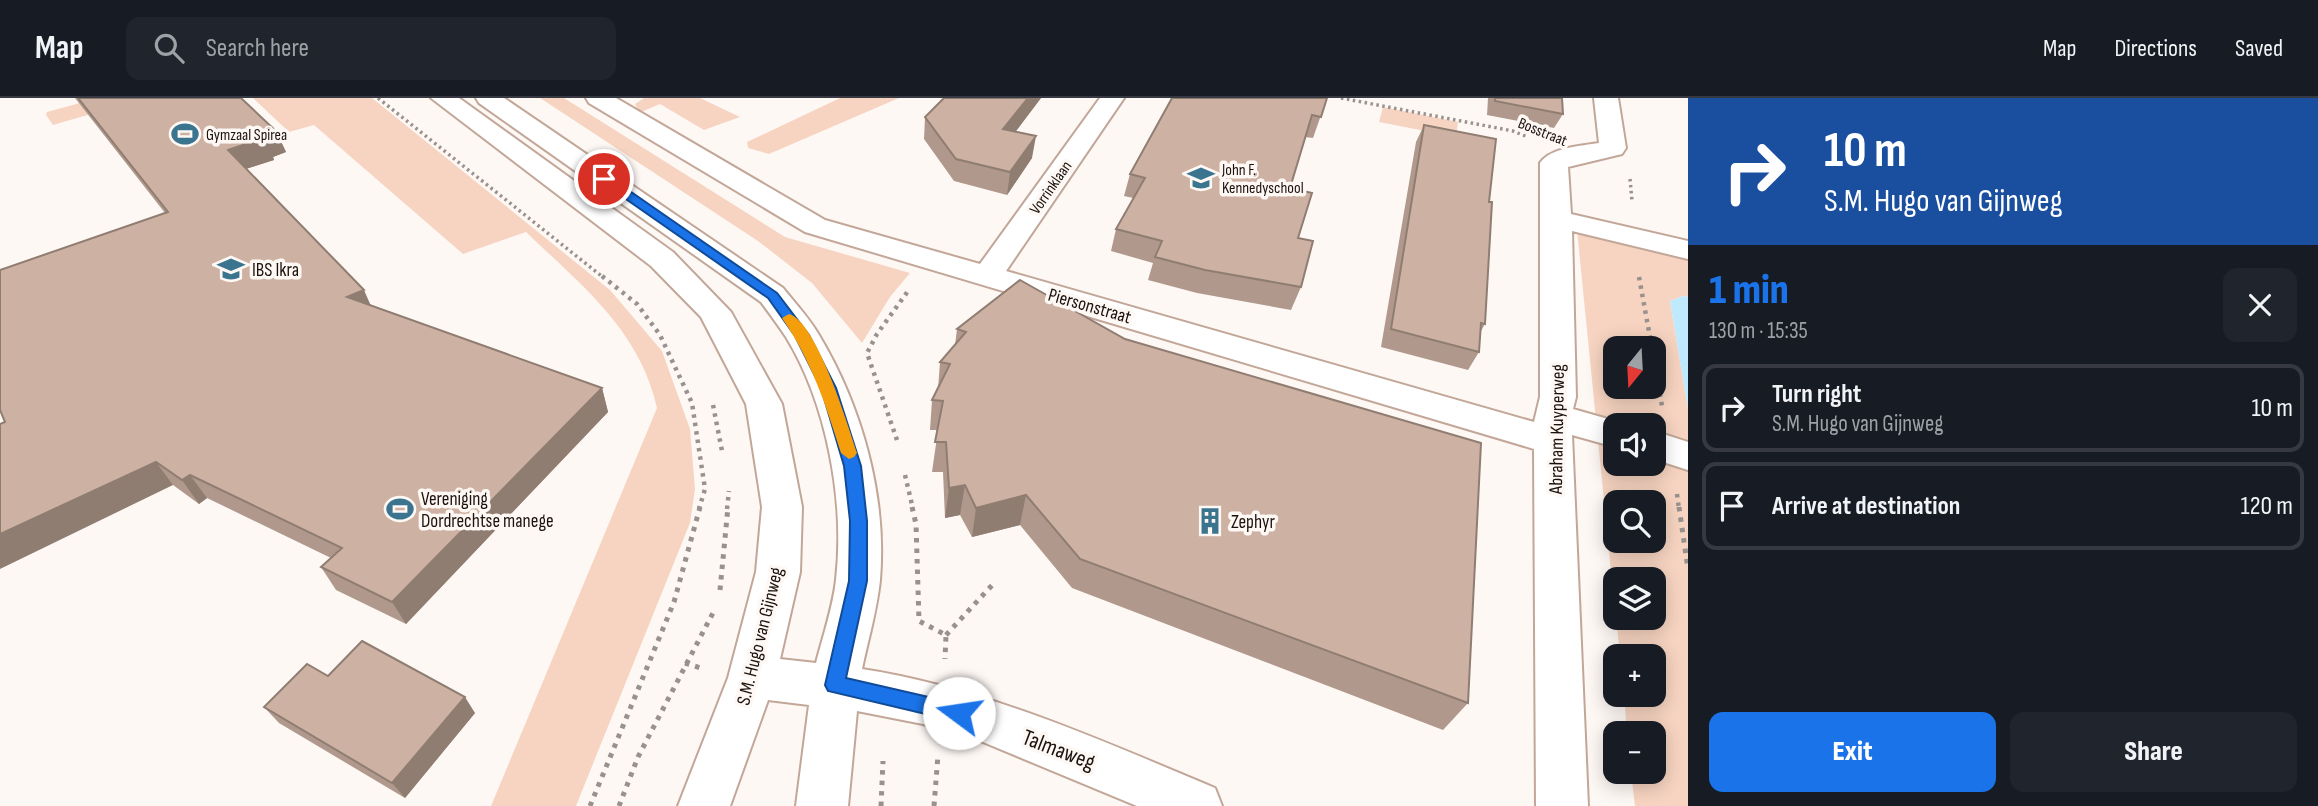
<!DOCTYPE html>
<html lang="en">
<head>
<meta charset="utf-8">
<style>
	body { margin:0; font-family:"Sofia Sans Condensed",sans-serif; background:#20242c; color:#f1f3f6; height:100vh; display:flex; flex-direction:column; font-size:26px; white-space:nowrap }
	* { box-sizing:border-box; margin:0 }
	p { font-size:23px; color:#9ea1a6 }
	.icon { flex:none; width:38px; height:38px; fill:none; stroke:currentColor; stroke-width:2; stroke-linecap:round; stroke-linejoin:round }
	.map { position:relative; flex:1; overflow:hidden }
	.side { display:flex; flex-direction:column; background:#171b24; width:630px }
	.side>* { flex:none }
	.banner { background:#1a4fa0; color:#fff; overflow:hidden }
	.needle { width:46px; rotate:198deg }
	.fabs { position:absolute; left:1603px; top:238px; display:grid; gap:14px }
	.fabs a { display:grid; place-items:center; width:63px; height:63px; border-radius:14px; background:#171b24; box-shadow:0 4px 18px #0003; font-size:35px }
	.pin { position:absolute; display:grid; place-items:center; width:60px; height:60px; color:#fff; margin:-30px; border:4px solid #fff; border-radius:50%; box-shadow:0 2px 7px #0007 }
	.me { position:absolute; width:77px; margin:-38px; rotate:284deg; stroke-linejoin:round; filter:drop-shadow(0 0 5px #0008) }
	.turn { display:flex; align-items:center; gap:24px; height:147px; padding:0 21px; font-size:32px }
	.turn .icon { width:91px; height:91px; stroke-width:2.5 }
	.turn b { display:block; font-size:49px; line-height:60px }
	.round { display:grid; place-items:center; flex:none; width:74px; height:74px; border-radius:14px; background:#20242c }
	.overview { display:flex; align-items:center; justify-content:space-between; height:119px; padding:0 21px }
	h1 { font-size:42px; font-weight:800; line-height:52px; color:#1a73e8 }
	.cta { display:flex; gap:14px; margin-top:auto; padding:14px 21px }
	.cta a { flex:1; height:80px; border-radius:14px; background:#1a73e8; color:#fff; font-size:28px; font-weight:800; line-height:80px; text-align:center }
	.cta a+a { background:#20242c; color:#f1f3f6 }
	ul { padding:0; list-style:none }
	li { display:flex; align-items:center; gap:21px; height:88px; margin:0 14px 10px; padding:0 7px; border:4px solid #363941; border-radius:14px }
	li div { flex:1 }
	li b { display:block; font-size:26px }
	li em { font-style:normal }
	header { display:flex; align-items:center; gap:42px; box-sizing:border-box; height:98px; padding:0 35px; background:#171b24; border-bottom:2px solid #363941 }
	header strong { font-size:33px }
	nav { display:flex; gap:38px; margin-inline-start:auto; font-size:24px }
	.search { width:490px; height:63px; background:#20242c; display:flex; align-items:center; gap:18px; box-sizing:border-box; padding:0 24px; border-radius:14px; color:#9ea1a6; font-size:26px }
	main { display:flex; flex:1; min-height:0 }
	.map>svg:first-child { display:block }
	.green { fill:#f7d4c1; fill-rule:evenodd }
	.water { fill:#bfe9fd }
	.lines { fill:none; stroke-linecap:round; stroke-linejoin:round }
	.minor-casing { stroke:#c2a798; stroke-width:4 }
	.path-far2 { stroke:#99918d; stroke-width:3.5; stroke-dasharray:2.5 3.5; stroke-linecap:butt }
	.path-far1 { stroke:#99918d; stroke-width:4.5; stroke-dasharray:3.5 5; stroke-linecap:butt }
	.path { stroke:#99918d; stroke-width:5; stroke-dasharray:4.5 6; stroke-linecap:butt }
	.minor { fill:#fff; fill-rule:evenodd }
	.wall { fill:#b0998c }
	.shaded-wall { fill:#907d72 }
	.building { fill:#cdb2a3; stroke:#907d72; stroke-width:2 }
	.route { fill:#1a73e8; stroke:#114b97; stroke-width:2 }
	.slow { fill:#f59e0b }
	.labels { text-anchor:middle; stroke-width:7; stroke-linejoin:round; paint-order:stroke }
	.far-street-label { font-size:16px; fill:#1b120c; stroke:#fef8f5 }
	.far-poi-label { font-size:16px; fill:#1b120c; stroke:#fef8f5; text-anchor:start }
	.poi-label { font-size:19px; fill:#1b120c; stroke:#fef8f5; text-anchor:start }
	.street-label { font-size:19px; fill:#1b120c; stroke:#fef8f5 }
	.near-street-label { font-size:23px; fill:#1b120c; stroke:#fef8f5 }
</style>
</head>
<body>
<header>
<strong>Map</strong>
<div class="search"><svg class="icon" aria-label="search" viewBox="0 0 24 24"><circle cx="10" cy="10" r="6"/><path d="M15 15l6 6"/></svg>Search here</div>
<nav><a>Map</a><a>Directions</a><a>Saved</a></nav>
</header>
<main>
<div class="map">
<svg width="1688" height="708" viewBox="0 0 1688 708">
	<rect width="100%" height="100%" fill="#fef8f5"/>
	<!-- green -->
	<path class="green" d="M 98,0 L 146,0 L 53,27 L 46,17 L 47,14 Z
		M 253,0 L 372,0 L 610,192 L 662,253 L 690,331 L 695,391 L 690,425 L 576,708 L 491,708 L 657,310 C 639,231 582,188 526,134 L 463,156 L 314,27 L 289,34 Z
		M 540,0 L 564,0 L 785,139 L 910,175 L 890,199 L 862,245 L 812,185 L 758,143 Z
		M 644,0 L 700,0 L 740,19 L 704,32 L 660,6 L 639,15 L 635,6 Z
		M 840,0 L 899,0 L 769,56 L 748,50 L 747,44 Z
		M 1383,9 L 1458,24 L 1456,39 L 1379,24 Z
		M 1577,132 L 1688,157 L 1688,199 L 1683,198 L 1670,203 L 1688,311 L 1688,708 L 1635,708 L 1631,674 L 1654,674 L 1654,635 L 1627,635 L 1624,597 L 1654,597 L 1654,558 L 1620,558 L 1616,520 L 1654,520 L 1654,481 L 1615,481 L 1615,513 ZM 1615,250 L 1654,250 L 1654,289 L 1615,289 ZM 1615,327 L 1654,327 L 1654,366 L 1615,366 ZM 1615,404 L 1654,404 L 1654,443 L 1615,443 Z"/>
	<!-- water -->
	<path class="water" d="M 1683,198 L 1688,199 L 1688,311 L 1670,203 Z"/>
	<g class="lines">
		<defs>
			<path id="minor" d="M 431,0 L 459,0 L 673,154 L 731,214 L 782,306 L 802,409 L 800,474 L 780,561 L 816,565 C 823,538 833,509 836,482 C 845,403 827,306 786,239 C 778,227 769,215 761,204 L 479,5 L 476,0 L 504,0 L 783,190 C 795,205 809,220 819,237 C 862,309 887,398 880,482 C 877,512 868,542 862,571 C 985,590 1100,642 1215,690 L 1222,708 L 1137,708 L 978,642 L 923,626 L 857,613 L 848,708 L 796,708 L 809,607 L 768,602 L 730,708 L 678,708 L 728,580 L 756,474 L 762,409 L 746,306 L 701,219 L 651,168 Z
				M 586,0 L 616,0 L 825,122 L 980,166 L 1100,0 L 1124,0 L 1006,173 L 1534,324 L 1540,299 L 1540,65 C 1551,49 1581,48 1599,45 L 1594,0 L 1618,0 L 1626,50 L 1622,56 L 1568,69 L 1571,116 L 1688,143 L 1688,161 L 1572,133 L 1576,299 L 1573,311 L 1629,327 L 1615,327 L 1615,349 L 1572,337 L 1588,708 L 1536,708 L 1534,351 L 805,134 L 589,5 Z
				M 1654,333 L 1688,344 L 1688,372 L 1654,361 Z"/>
		</defs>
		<!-- minor casing -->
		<use href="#minor" class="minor-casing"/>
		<!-- path-far2 -->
		<path class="path-far2" d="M 378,0 L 604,180
			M 1341,0 L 1513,33 L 1528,39
			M 1630,81 L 1632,103"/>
		<!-- path-far1 -->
		<path class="path-far1" d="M 602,178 L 637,206 L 660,237 L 692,305 L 705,391 L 699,411
			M 1639,179 L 1652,250
			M 1654,262 L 1662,308
			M 713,307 L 722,353
			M 897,342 L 867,255 L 877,236 L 908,193
			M 905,377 L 913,411
			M 1677,396 L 1679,411
			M 727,411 L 729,393"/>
		<!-- path -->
		<path class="path" d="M 912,409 L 916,426 L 919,523 L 946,537 L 945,561
			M 1679,409 L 1688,471
			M 720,492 L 728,409
			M 946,537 L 995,484
			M 685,565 L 704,571
			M 590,708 L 674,504 L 700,409
			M 619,708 L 638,659 L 715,511
			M 881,708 L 883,663
			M 934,708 L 938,657"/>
		<!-- minor -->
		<use href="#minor" class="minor"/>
	</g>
	<!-- wall -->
	<path class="wall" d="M 75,0 L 241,0 L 276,33 L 286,54 L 273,59 L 274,62 L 246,71 L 371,207 L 602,290 L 608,314 L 406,526 L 336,492 L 321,469 L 331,460 L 207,400 L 199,406 L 173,387 L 5,324 L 165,115 Z
		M 944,0 L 1041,0 L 1015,34 L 1032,60 L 1007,97 L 954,83 L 924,41 L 925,19 Z
		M 1327,0 L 1313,40 L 1305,39 L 1290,90 L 1298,140 L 1301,189 L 1291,212 L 1197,195 L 1148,182 L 1153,165 L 1111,153 L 1116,131 L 1133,100 L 1124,98 L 1130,76 Z
		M 1488,0 L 1562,0 L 1563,16 L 1554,30 L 1487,17 Z
		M 1424,27 L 1489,104 L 1485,226 L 1481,233 L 1479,254 L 1468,272 L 1381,249 L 1416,44 Z
		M 1020,182 L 1468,605 L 1443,632 L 1072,490 L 1020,427 L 972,439 L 960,417 L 945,420 L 943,374 L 932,374 L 938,332 L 930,332 L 932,302 L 938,291 L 940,264 L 955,247 L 957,231 Z
		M 328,578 L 475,615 L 405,700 L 279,625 L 264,609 Z"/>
	<!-- shaded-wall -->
	<path class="shaded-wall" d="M 1028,0 L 1041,0 L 1001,53 L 1003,31 Z
		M 276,33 L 286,54 L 273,59 L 274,62 L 239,73 L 228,52 Z
		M 1036,38 L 1032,60 L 1007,97 L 1010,74 Z
		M 364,192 L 374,215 L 347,199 Z
		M 602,290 L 608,314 L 406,526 L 392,504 Z
		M 156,364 L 173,387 L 0,471 L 0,436 Z
		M 190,377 L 207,400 L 199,406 L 182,382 Z
		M 965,387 L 960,417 L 945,420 L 949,390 Z
		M 1026,397 L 1020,427 L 972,439 L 976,410 Z
		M 465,599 L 475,615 L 405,700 L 392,685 Z"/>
	<!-- building -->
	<path class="building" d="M 78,0 L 241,0 L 276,33 L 262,38 L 264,40 L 228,52 L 364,192 L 347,199 L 602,290 L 392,504 L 321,469 L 342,450 L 190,377 L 182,382 L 156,364 L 0,436 L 0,326 L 5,324 L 0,312 L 0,172 L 168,114 Z
		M 944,0 L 1028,0 L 1003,31 L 1036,38 L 1010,74 L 956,61 L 925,19 Z
		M 1172,0 L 1327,0 L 1321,19 L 1312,17 L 1290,90 L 1312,95 L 1298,140 L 1313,143 L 1301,189 L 1205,172 L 1155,159 L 1162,143 L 1116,131 L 1145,80 L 1130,76 Z
		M 1495,0 L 1562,0 L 1563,16 L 1495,3 Z
		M 1424,27 L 1496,41 L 1489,104 L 1492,104 L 1485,226 L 1481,225 L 1479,254 L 1391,231 Z
		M 1020,182 L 1125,241 L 1481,345 L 1468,605 L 1080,461 L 1026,397 L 976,410 L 965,387 L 949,390 L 946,344 L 935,344 L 943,303 L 932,302 L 950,266 L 940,264 L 966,234 L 957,231 Z
		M 362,543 L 465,599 L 392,685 L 264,609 L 307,566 L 328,578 Z"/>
	<!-- route -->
	<path class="route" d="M 600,78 L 608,78 L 777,195 L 809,237 L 836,290 L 861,368 L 867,423 L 867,483 L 846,580 L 959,606 L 966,608 L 969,615 L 966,621 L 959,624 L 828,593 L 825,587 L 849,483 L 850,423 L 844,368 L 821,290 L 795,238 L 768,200 L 600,83 Z"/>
	<!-- slow -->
	<path class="slow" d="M 789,216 C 817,224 848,328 857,355 L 854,359 L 849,361 L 841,355 C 826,307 811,262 782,220 Z"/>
	<!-- icons -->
	<defs>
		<symbol id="stadium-bare" viewBox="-9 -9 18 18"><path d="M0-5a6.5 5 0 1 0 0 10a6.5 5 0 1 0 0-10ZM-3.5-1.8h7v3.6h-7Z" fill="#3b748e" stroke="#fef8f5" stroke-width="2.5" paint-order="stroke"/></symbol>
		<symbol id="school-bare" viewBox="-9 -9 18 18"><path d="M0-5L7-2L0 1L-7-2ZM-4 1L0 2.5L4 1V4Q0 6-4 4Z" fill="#3b748e" stroke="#fef8f5" stroke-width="2.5" paint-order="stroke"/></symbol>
		<symbol id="building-bare" viewBox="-9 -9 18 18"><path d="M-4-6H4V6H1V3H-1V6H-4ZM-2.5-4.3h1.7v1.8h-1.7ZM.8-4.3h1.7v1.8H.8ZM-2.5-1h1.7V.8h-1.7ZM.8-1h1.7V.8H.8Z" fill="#3b748e" stroke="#fef8f5" stroke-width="2.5" paint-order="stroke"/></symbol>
	</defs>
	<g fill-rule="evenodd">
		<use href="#stadium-bare" x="166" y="17" width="38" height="38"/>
		<use href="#school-bare" x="1182" y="61" width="38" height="38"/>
		<use href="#school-bare" x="212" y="152" width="38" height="38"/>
		<use href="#stadium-bare" x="381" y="392" width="38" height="38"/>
		<use href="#building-bare" x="1191" y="404" width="38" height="38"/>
	</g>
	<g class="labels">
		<!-- far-street labels -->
		<g class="far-street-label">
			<text transform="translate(1543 33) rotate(22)" y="6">Bosstraat</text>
			<text transform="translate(1050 89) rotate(-55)" y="6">Vorrinklaan</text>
		</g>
		<!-- far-poi labels -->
		<g class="far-poi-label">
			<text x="206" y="42">Gymzaal Spirea</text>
			<text x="1222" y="77">John F.<tspan x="1222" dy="18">Kennedyschool</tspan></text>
		</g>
		<!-- poi labels -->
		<g class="poi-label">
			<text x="252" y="178">IBS Ikra</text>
			<text x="421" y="407">Vereniging<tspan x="421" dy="22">Dordrechtse manege</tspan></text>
			<text x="1231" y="430">Zephyr</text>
		</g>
		<!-- street labels -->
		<g class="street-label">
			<text transform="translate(1090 207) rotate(16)" y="7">Piersonstraat</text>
			<text transform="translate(1556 331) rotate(-89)" y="7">Abraham Kuyperweg</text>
			<text transform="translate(759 538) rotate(-76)" y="7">S.M. Hugo van Gijnweg</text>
		</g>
		<!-- near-street labels -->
		<g class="near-street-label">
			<text transform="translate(1059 651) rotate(21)" y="8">Talmaweg</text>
		</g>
	</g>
</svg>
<div class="fabs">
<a><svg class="needle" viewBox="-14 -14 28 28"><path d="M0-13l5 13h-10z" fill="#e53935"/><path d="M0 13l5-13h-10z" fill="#9ea1a6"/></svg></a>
<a><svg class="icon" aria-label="sound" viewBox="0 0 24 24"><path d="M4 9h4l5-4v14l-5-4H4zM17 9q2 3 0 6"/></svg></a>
<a><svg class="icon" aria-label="search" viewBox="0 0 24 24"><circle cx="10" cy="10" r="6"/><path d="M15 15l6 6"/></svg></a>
<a><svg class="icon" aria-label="layers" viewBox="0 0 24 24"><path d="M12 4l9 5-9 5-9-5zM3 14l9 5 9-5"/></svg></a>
<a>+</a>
<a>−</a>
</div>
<div class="pin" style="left:604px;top:81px;background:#d93025"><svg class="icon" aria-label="arrive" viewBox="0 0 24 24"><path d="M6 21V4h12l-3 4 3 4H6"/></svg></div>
<svg class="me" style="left:959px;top:615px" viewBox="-20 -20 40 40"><circle r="19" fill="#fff"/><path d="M0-13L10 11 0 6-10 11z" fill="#1a73e8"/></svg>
</div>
<section class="side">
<div class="banner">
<div class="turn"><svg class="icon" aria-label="right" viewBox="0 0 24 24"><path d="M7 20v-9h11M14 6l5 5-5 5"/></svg><div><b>10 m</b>S.M. Hugo van Gijnweg</div></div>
</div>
<div class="overview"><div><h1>1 min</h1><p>130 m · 15:35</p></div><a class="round"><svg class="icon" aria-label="close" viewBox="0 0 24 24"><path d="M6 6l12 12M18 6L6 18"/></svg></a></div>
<ul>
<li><svg class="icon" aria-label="right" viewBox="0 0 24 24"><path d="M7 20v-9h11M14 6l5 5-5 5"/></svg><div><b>Turn right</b><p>S.M. Hugo van Gijnweg</p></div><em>10 m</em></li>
<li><svg class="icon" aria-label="arrive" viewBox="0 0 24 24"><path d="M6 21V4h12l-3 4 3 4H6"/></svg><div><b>Arrive at destination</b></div><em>120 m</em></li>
</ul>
<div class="cta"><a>Exit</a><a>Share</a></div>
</section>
</main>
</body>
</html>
